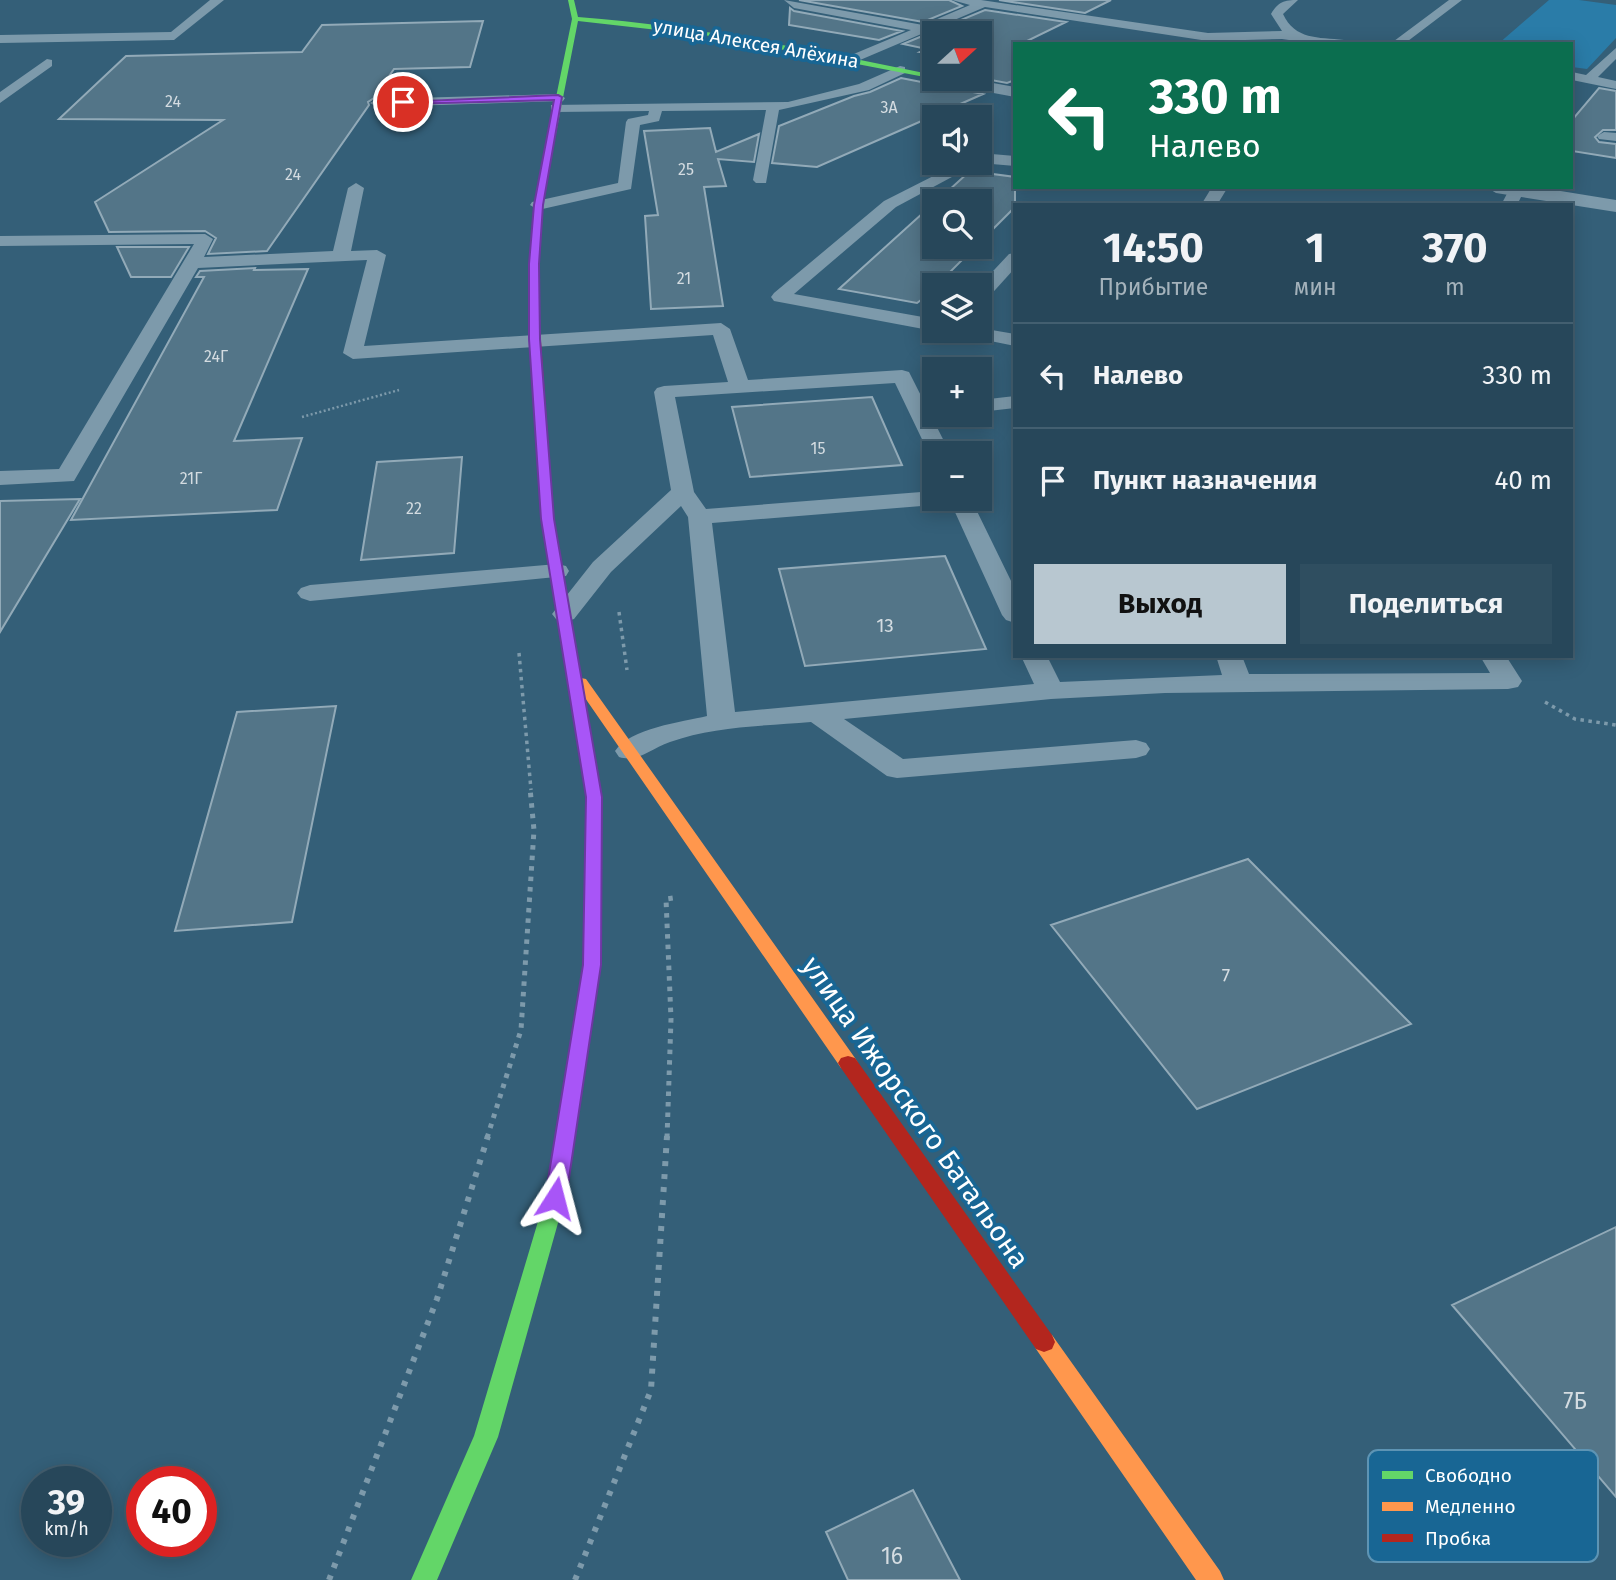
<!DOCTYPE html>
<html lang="ru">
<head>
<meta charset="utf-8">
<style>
	body { margin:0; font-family:"Fira Sans",sans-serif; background:#2f4e60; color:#f1f3f6; height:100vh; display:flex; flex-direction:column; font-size:26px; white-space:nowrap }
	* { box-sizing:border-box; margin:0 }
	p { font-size:23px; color:#a4b2bb }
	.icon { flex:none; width:38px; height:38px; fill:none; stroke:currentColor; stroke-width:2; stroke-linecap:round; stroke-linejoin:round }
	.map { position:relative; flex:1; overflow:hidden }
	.panel { position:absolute; left:1013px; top:203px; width:560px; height:455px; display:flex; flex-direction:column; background:#27475a; border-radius:0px; box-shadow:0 4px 18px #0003,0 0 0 2px #435f70 }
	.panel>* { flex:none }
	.hud { position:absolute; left:1013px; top:42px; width:560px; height:147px; border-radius:0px; box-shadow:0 4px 18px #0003,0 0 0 2px #435f70; background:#0b6e4f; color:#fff; overflow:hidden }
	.needle { width:46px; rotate:69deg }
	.tools { position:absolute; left:922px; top:21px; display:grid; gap:14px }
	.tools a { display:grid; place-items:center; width:70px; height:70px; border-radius:0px; background:#27475a; box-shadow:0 4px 18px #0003,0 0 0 2px #435f70; font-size:35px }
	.speed { position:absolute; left:21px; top:1466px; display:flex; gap:14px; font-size:35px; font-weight:700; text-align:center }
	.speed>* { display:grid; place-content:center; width:91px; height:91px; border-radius:50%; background:#27475a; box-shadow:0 4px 18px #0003,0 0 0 2px #435f70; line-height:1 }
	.speed small { font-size:18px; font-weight:400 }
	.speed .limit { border:10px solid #d22; background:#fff; color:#111 }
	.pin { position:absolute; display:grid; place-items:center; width:60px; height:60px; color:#fff; margin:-30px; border:4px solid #fff; border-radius:50%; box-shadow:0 2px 7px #0007 }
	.me { position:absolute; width:77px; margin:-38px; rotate:9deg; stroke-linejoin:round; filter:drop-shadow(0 0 5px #0008) }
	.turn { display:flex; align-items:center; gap:24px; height:147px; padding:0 21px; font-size:32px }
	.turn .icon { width:91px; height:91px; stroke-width:2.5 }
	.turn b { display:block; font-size:49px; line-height:60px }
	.eta { display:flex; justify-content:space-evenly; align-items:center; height:119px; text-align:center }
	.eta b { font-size:42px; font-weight:700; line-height:49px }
	.primary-button { display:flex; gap:14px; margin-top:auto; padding:14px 21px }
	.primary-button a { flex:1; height:80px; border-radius:0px; background:#b8c7d0; color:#111; font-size:28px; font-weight:700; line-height:80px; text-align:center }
	.primary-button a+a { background:#2f4e60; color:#f1f3f6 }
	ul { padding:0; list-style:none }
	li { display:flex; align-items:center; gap:21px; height:105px; padding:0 21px; border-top:2px solid #435f70 }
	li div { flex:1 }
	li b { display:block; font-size:26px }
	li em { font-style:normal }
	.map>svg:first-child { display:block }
	.green { fill:#2a7ca8 }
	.building { fill:#537588; stroke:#92aab8; stroke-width:2 }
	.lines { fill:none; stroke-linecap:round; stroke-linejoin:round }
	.path-far3 { stroke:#7d9aab; stroke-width:2.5; stroke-dasharray:2 2.5; stroke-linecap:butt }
	.path-far2 { stroke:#7d9aab; stroke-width:3.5; stroke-dasharray:3.5 4.5; stroke-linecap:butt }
	.path-far1 { stroke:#7d9aab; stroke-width:5; stroke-dasharray:4.5 6; stroke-linecap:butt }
	.path { stroke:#7d9aab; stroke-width:6; stroke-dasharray:5 8; stroke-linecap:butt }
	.lane { fill:#7d9aab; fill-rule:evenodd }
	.street { fill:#7d9aab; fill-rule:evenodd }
	.fast { fill:#63d668; fill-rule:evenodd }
	.slow { fill:#ff974d; fill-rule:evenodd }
	.jam { fill:#b3261e; fill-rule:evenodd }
	.route { fill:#a855f7; stroke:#6d37a1; stroke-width:2 }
	.labels { text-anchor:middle; stroke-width:7; stroke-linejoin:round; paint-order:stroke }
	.far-number-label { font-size:16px; fill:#d4dce1 }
	.far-street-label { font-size:19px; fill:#fff; stroke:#186694 }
	.number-label { font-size:19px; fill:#d4dce1 }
	.near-number-label { font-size:23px; fill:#d4dce1 }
	.near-street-label { font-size:28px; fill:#fff; stroke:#186694 }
	.key { fill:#186694; stroke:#5d94b4; stroke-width:2 }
	.key-label { font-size:19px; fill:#fff }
</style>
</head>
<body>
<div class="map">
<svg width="1616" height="1580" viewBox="0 0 1616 1580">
	<rect width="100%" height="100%" fill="#345f78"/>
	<!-- green -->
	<path class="green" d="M 1549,0 L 1579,0 L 1616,5 L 1616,38 L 1587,69 L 1572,67 L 1572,44 L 1498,44 Z"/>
	<!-- building -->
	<path class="building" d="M 799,0 L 949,0 L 962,6 L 923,22 Z
		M 999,0 L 1111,0 L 1085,13 Z
		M 790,8 L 794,11 L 902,31 L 879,40 L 789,25 Z
		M 985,10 L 1066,22 L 1021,44 L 1015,44 L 1015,80 L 1007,83 L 980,78 L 980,33 L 934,33 L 934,54 L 920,52 L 927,49 L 903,44 Z
		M 483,21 L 470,67 L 394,69 L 374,98 L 368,102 L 369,105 L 267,251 L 208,254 L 216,238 L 205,231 L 109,232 L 95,202 L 223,120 L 59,119 L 126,56 L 302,52 L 322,25 Z
		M 901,78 L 983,94 L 817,167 L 772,163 L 779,126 L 854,96 L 870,92 Z
		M 1599,88 L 1616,91 L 1616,130 L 1603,130 L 1595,137 L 1599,142 L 1616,144 L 1616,158 L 1572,151 L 1572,120 Z
		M 710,128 L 716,152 L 759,134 L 754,162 L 718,159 L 726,186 L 704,187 L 723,306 L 651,309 L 645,216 L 658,215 L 644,131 Z
		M 970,171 L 1015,177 L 1015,207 L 980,242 L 980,201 L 937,201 Z
		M 934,203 L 934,247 L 975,247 L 925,297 L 917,303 L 839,289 Z
		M 117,247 L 189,247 L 171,277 L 131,277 Z
		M 255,268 L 254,270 L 308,269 L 234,441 L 302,438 L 277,510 L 71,520 L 204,277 L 196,277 L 200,271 Z
		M 872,397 L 902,465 L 750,477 L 732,407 Z
		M 462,457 L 454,553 L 361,560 L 377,462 Z
		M 80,499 L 0,632 L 0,501 Z
		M 945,556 L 986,649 L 805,666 L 779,569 Z
		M 336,706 L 292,922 L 175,931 L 237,712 Z
		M 1248,859 L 1411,1024 L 1197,1109 L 1051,925 Z
		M 1616,1227 L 1616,1497 L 1452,1305 Z
		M 913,1490 L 960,1580 L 848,1580 L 826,1532 Z"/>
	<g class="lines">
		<!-- path-far3 -->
		<path class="path-far3" d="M 302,417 L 399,390"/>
		<!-- path-far2 -->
		<path class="path-far2" d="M 619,612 L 627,670
			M 519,653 L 531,790
			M 1545,702 L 1575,719 L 1616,725"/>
		<!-- path-far1 -->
		<path class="path-far1" d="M 487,1138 L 521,1030 L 534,830 L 530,788
			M 667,1138 L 671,1019 L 666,899 L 673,898"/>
		<!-- path -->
		<path class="path" d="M 329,1580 L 437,1299 L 488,1136
			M 575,1580 L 651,1390 L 667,1136"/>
		<!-- lane -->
		<path class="lane" d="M 210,0 L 224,0 L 174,40 L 0,43 L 0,35 L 171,32 Z
			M 784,0 L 923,25 L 970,5 L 952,0 L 981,0 L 1208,33 L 1282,31 L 1271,14 C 1278,2 1284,0 1298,0 L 1283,14 C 1295,40 1318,37 1344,40 L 1350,44 L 1317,44 L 1282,39 L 1208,41 L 985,7 L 853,63 L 847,59 L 849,56 L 911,30 L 794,8 Z
			M 1449,0 L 1462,0 L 1404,44 L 1390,44 Z
			M 1616,48 L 1616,59 L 1598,77 L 1616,81 L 1616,89 L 1572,80 L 1572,72 L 1586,75 Z
			M 47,59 L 52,60 L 52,66 L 0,103 L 0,92 Z
			M 900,66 L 905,67 L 905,73 L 869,90 L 779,110 L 766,183 L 756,183 L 753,180 L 766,110 L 662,111 L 659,121 L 640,125 L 631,189 L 538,210 L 530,205 L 532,202 L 618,183 L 626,122 L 628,119 L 648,115 L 649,111 L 556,112 L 551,111 L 551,105 L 788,102 L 859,84 Z
			M 558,94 L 565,98 L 563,101 L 377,107 L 370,103 L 377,99 Z
			M 1604,132 L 1616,133 L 1616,141 L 1599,139 L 1597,136 Z
			M 980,153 L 1015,156 L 1015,166 L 980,163 Z
			M 959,163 L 978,163 L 896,207 L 794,294 L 934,319 L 934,331 L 774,301 L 771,297 L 774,293 L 884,201 Z
			M 356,183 L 364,188 L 351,251 L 377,250 L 386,255 L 364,346 L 721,323 L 730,329 L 748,380 L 902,370 L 909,372 L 950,453 L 934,453 L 934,458 L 931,458 L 895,383 L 675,397 L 694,492 L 706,509 L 934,491 L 934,499 L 945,499 L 942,503 L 934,505 L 712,523 L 735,712 L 1034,684 L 1021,656 L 1047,656 L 1060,682 L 1222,675 L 1216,656 L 1242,656 L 1249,674 L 1490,673 L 1480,656 L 1506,656 L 1522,681 L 1518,687 L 1508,689 L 1165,693 L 1051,699 L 844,719 L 903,759 L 1136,740 L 1146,743 L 1150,749 L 1146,755 L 1136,758 L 897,778 L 887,776 L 811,722 C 765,726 714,726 670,742 C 651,748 639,763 619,757 L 615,751 C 630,728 682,722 707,716 L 688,517 L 681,506 L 611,572 L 574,619 L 565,622 L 556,619 L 552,614 L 593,562 L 671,490 L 654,392 L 657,388 L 664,386 L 728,382 L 713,335 L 353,359 L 343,353 L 367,260 L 198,268 L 74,481 L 0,485 L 0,471 L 59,469 L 194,244 L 0,246 L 0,236 L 205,234 L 213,239 L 204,257 L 333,251 L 348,188 Z
			M 1212,187 L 1228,187 L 1217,205 L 1201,205 Z
			M 1510,188 L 1522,188 L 1524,191 L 1517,205 L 1501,205 Z
			M 1015,253 L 1015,268 L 986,300 L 980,301 L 980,285 L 1009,254 Z
			M 980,328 L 1015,334 L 1015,346 L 961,335 L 958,331 L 980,331 Z
			M 1015,396 L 1015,408 L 980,412 L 980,400 Z
			M 949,499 L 971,499 L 1015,589 L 1015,623 L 1006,620 L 1002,615 Z
			M 557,564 L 566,566 L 569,571 L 566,576 L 310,601 L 301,598 L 297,593 L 301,588 L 310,585 Z"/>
		<!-- street -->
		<path class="street" d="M 936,79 L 971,79 L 1015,87 L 1015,97 L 945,84 Z
			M 1486,187 L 1536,187 L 1616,200 L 1616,212 L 1496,193 Z"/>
		<!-- fast -->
		<path class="fast" d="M 568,0 L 574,0 L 578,17 C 698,26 816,51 934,75 L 935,79 L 711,36 L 578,21 L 542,205 L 539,264 L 540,328 L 535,331 L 530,328 L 529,264 L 534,205 L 572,19 Z
			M 586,994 L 592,996 L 595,1001 L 565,1198 L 498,1437 L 437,1580 L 411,1580 L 474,1436 L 545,1198 L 577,1001 L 580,996 Z"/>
		<!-- slow -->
		<path class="slow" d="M 581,678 L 586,679 L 855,1058 L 858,1063 L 855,1068 L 848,1070 L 841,1068 L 574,682 Z
			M 580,710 L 587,714 L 602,797 L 601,965 L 595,1001 L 592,1006 L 586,1008 L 580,1006 L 577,1001 L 583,965 L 586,797 L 573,714 Z
			M 1044,1332 L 1052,1335 L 1220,1571 L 1224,1580 L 1196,1580 L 1036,1349 L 1033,1342 L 1036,1335 Z"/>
		<!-- jam -->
		<path class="jam" d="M 535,325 L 540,328 L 554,519 L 587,714 L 580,718 L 573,714 L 542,519 L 530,328 Z
			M 848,1056 L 855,1058 L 1052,1335 L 1055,1342 L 1052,1349 L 1044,1352 L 1036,1349 L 841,1068 L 838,1063 L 841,1058 Z"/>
	</g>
	<!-- route -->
	<path class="route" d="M 558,95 L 562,97 L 543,205 L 539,264 L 540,339 L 554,519 L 602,797 L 601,965 L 566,1198 L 563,1204 L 555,1207 L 548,1204 L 545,1198 L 583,965 L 586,797 L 541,519 L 529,339 L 529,264 L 534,205 L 554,100 L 403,104 L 400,102 Z"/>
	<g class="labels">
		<!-- far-number labels -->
		<g class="far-number-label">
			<text x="173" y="107">24</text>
			<text x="889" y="113">3А</text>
			<text x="686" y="175">25</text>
			<text x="293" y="180">24</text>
			<text x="684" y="284">21</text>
			<text x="216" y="362">24Г</text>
			<text x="818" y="454">15</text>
			<text x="191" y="484">21Г</text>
			<text x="414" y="514">22</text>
		</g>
		<!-- far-street labels -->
		<g class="far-street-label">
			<text transform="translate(756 43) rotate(10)" y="7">улица Алексея Алёхина</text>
		</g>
		<!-- number labels -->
		<g class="number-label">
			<text x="885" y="632">13</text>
			<text x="1226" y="982">7</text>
		</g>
		<!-- near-number labels -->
		<g class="near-number-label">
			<text x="1575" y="1409">7Б</text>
			<text x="892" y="1564">16</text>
		</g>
		<!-- near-street labels -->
		<g class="near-street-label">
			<text transform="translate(916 1112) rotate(55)" y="10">улица Ижорского Батальона</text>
		</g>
	</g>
	<!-- legend -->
	<rect x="1368" y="1450" width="230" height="112" rx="10" class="key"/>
	<rect x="1382" y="1471" width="31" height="8" fill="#63d668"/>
	<rect x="1382" y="1502" width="31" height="9" fill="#ff974d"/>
	<rect x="1382" y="1534" width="31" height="8" fill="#b3261e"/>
	<g class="key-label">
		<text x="1425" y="1482">Свободно</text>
		<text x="1425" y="1513">Медленно</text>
		<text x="1425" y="1545">Пробка</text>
	</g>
</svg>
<div class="tools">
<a><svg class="needle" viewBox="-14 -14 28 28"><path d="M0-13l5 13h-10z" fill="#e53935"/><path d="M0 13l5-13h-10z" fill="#a4b2bb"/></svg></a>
<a><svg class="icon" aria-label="sound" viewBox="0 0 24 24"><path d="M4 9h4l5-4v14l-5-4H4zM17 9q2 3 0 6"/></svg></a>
<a><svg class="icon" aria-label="search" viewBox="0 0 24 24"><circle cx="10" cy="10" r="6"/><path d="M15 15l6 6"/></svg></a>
<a><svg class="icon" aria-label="layers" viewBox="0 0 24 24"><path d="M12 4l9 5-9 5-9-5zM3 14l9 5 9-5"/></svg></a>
<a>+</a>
<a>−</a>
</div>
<div class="speed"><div>39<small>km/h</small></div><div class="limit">40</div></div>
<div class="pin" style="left:403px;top:102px;background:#d93025"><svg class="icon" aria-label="arrive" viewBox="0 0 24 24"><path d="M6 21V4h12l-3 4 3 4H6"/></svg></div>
<svg class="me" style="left:555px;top:1198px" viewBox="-20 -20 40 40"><path d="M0-17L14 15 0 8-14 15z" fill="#a855f7" stroke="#fff" stroke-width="4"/></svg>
<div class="hud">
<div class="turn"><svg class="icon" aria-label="left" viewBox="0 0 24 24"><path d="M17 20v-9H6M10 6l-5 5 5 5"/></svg><div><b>330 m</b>Налево</div></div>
</div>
<section class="panel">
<div class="eta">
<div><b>14:50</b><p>Прибытие</p></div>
<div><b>1</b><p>мин</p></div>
<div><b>370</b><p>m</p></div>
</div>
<ul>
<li><svg class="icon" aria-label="left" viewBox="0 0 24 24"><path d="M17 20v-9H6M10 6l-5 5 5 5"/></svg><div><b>Налево</b></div><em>330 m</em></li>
<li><svg class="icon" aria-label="arrive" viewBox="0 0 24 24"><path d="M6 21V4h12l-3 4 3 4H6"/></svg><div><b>Пункт назначения</b></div><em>40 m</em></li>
</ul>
<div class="primary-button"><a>Выход</a><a>Поделиться</a></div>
</section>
</div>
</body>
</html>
